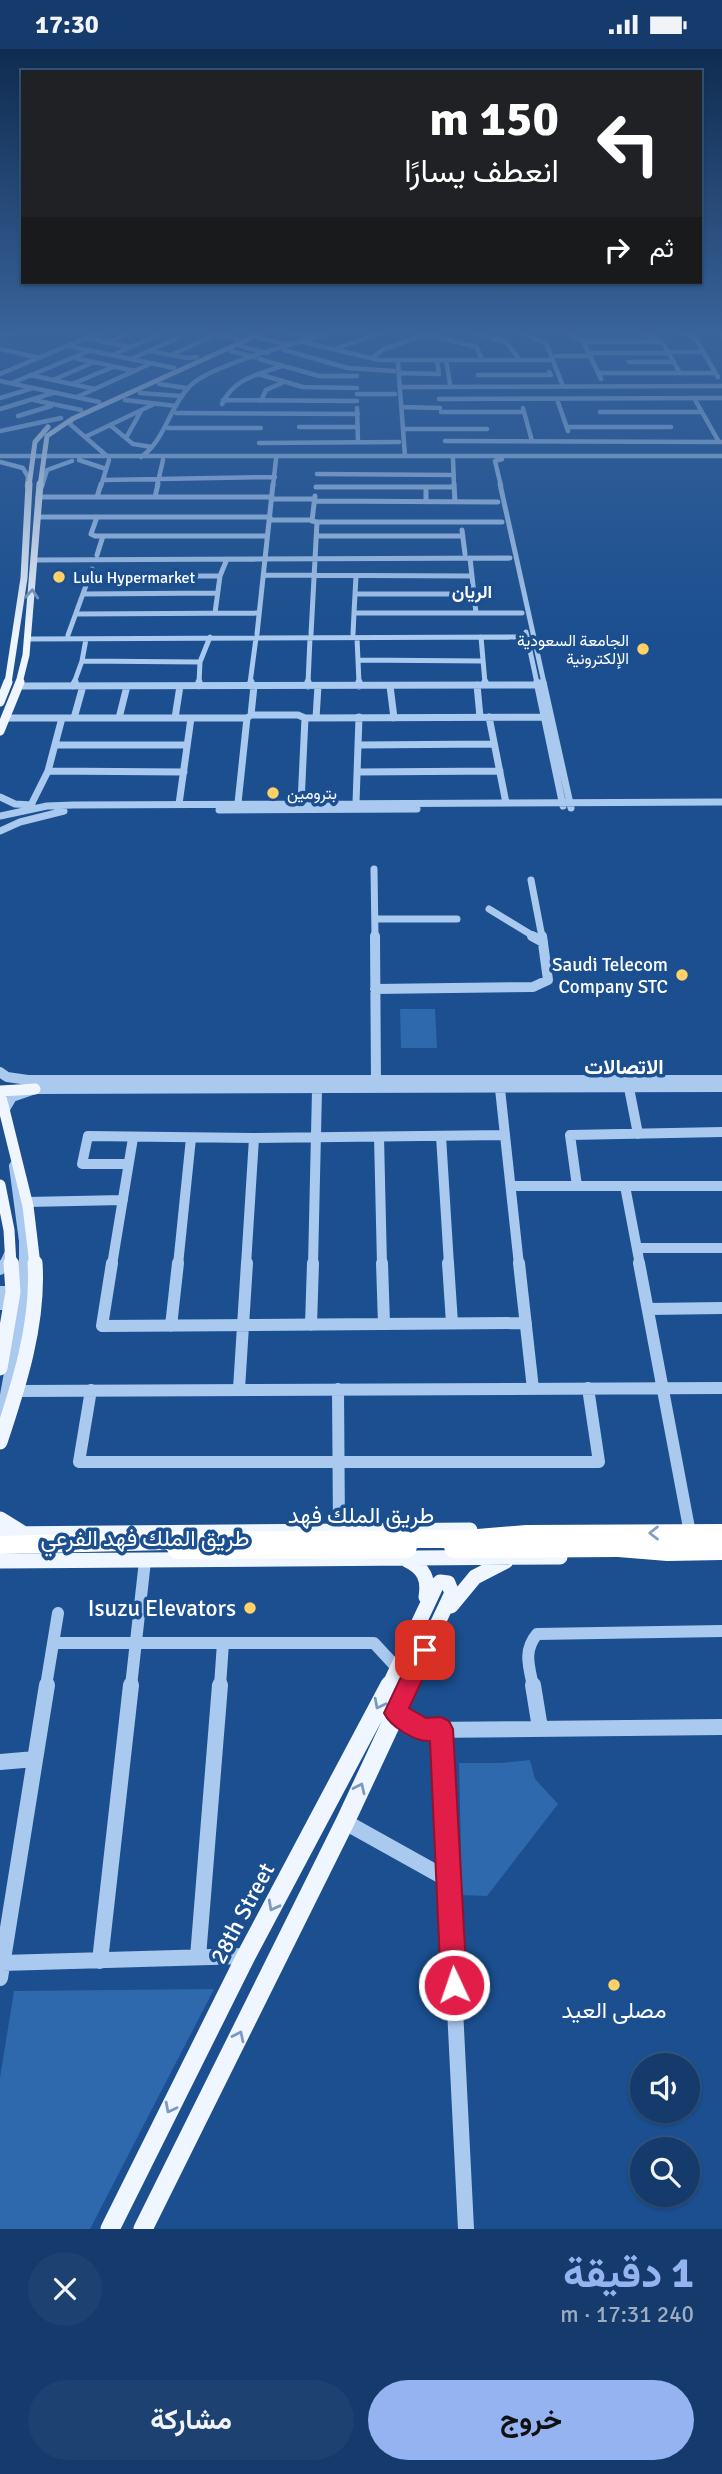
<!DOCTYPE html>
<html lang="ar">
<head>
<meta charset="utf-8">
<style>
	body { margin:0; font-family:Signika,Vazirmatn,sans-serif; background:#1d4271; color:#f1f3f6; direction:rtl; height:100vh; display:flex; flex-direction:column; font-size:26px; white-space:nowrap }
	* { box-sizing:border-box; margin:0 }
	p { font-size:23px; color:#9dadc1 }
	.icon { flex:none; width:38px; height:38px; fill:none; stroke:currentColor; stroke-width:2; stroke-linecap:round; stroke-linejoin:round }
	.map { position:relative; height:2180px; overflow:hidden; direction:ltr }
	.drawer { display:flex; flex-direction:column; background:#143b6b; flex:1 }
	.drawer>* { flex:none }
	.top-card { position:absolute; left:21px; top:21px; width:681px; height:214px; border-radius:0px; box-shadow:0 2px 5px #0004,0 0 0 2px #33557e; direction:rtl; background:#202124; color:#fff; overflow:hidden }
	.tools { position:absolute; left:630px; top:2004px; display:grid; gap:14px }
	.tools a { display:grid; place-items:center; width:70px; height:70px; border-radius:50%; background:#143b6b; box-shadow:0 2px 5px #0004,0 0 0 2px #33557e; font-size:35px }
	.pin { position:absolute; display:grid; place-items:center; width:60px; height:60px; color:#fff; margin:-30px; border-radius:14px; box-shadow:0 4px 10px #0006 }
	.me { position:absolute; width:77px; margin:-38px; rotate:357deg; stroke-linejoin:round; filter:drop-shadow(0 0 5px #0008) }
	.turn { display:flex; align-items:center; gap:24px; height:147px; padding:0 28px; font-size:32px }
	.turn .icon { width:91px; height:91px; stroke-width:2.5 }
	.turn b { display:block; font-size:49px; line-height:60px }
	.then { display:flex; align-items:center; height:66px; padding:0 28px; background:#0003; gap:14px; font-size:26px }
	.round { display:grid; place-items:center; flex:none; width:74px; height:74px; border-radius:37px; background:#1d4271 }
	.head { display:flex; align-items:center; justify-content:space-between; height:119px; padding:0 28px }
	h1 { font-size:42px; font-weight:700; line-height:52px; color:#95b2f1 }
	.action { display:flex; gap:14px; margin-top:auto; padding:14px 28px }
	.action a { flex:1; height:80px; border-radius:42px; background:#95b2f1; color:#111; font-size:28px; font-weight:700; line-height:80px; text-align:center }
	.action a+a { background:#1d4271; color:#f1f3f6 }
	.status { display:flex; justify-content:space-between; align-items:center; height:49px; padding:0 35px; background:#143b6b; direction:ltr }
	.status svg { height:19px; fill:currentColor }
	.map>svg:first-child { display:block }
	.green { fill:#2e69ad }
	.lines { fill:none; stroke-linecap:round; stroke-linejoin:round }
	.minor-far5 { stroke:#a9c9ee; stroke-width:4.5 }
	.minor-far4 { stroke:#a9c9ee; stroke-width:5 }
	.minor-far3 { stroke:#a9c9ee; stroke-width:7 }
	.minor-far2 { stroke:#a9c9ee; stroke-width:10 }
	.minor-far1 { stroke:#a9c9ee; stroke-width:12 }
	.minor { stroke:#a9c9ee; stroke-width:16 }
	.major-far5 { stroke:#f0f6ff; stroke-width:5 }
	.major-far4 { stroke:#f0f6ff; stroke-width:7 }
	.major-far3 { stroke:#f0f6ff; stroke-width:9 }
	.major-far2 { stroke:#f0f6ff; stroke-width:11 }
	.major-far1 { stroke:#f0f6ff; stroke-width:15 }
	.major { stroke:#f0f6ff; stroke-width:19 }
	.highway { fill:#fff; fill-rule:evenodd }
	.oneway { stroke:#7b9ac1 }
	.oneway2 { stroke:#829ec1 }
	.route { fill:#e11d48; stroke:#92132f; stroke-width:2 }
	.poi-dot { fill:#ffd166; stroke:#1b4f8f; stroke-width:2.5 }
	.labels { text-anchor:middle; stroke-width:7; stroke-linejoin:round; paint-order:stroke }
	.far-poi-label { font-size:16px; fill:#fff; stroke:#1b4f8f; text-anchor:start }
	.far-neighbourhood-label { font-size:18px; font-weight:bold; fill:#fff; stroke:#1b4f8f }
	.poi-label { font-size:19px; fill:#fff; stroke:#1b4f8f; text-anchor:end }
	.neighbourhood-label { font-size:21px; font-weight:bold; fill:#fff; stroke:#1b4f8f }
	.near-street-label { font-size:23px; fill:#fff; stroke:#1b4f8f }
	.near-poi-label { font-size:23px; fill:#fff; stroke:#1b4f8f; text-anchor:end }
</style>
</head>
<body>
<div class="status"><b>17:30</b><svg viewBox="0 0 49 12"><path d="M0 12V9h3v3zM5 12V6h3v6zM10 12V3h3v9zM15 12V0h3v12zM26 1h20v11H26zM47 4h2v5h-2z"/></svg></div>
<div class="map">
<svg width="722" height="2180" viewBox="0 0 722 2180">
	<rect width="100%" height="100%" fill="#1b4f8f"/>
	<!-- green -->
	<path class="green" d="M 400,960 L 435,960 L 437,999 L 401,999 Z
		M 530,1711 L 535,1730 L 558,1755 L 487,1847 L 462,1846 L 459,1714 L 501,1714 Z
		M 214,1940 L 90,2180 L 0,2180 L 0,2029 L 14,1942 Z"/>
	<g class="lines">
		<!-- minor-far5 -->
		<path class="minor-far5" d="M 204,283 L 237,290
			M 290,283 L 313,289
			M 472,283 L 506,293 L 518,309
			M 519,283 L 546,294 L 563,337
			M 568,283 L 583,292 L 601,330
			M 637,283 L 661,291 L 680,324
			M 683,283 L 695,289 L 718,328
			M 427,285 L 477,298 L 481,309
			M 0,286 L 16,283
			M 86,289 L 129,298
			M 259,289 L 291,296
			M 303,293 L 379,311 L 553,311
			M 584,293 L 662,293
			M 107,294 L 132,283
			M 68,297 L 174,319
			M 240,297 L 267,304
			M 0,300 L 40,309
			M 335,300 L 383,283
			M 284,301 L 348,319 L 394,322
			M 150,302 L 187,309 L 197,308
			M 231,302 L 254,308
			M 668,303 L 703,303
			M 589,304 L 669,304
			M 112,306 L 161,285
			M 171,306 L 215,286
			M 556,307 L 591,307
			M 373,308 L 384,300 L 430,284
			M 75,309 L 135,322
			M 131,310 L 180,288
			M 259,310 L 319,327 L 357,327
			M 446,311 L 450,335
			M 629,313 L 674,313
			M 398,314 L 405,407
			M 401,324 L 439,325 L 437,311
			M 598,324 L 715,324
			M 0,325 L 101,283
			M 258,325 L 303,338 L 357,339
			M 30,326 L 95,340
			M 478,326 L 551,326 L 549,323
			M 53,331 L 94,313
			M 0,332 L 99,353
			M 12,334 L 89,302
			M 72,335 L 113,318
			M 159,335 L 187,339
			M 402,338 L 722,337
			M 140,344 L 181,347
			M 357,345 L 395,345
			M 77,348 L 152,314
			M 0,349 L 33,339
			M 694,349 L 719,393
			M 439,350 L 722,349
			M 557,350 L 568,382
			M 34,351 L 81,361
			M 125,351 L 176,357
			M 223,351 L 357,352
			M 261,352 L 266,341 L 282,334
			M 222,355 C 233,330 258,325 282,317
			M 401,358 L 440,359
			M 357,359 L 358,393
			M 523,359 L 532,392
			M 0,360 L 53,344
			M 441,363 L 524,363
			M 600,363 L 702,363
			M 176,364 L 358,365
			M 18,367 L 51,357
			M 72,370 L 70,375 L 107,407
			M 110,376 L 133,395 L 152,398
			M 299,378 L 358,378
			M 567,378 L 671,378
			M 168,379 L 261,379
			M 403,380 L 487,380
			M 0,382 L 61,369
			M 85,388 L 152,356
			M 126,389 L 141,362
			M 445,392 L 722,393
			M 259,394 L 399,393
			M 0,407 L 722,407
			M 141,408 C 166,390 169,358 190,337 C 209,316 301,293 332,283
			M 453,410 L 454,437
			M 79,411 L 106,420
			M 0,413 L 23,419 L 28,428 L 27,437
			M 317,425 L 454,426
			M 103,431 L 275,428
			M 42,437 L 47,421 L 72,412
			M 101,437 L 109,411
			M 157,437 L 163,411
			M 273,437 L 276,410
			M 501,437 L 495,412 L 502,410"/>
		<!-- minor-far4 -->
		<path class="minor-far4" d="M 42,435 L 38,448 L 272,448
			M 454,435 L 455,453
			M 500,435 L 544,634
			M 316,438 L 426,438 L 426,453
			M 426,438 L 454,438
			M 315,447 L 312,472 L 317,473
			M 97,448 L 101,435
			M 155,448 L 158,435
			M 272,450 L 314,450
			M 314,452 L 498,453
			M 38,468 L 270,468
			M 97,468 L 91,485 L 95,487 L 267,487
			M 270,471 L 312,471
			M 462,481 L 465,505
			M 317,487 L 463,487
			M 97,506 L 103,487
			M 470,509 L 476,564
			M 35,511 L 510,509
			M 264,526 L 472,527
			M 90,527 L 220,527
			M 356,527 L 354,564 L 522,564
			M 84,545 L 217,544
			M 356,545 L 474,545
			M 215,564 L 220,527 L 227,510
			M 76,565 L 259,564
			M 526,583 L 537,634
			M 257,585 L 273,435
			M 311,585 L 317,473 L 502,473
			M 353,585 L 354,564
			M 68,586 L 92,520
			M 481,588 L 485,634
			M 357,589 L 359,634
			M 28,590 L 527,588
			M 358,611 L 482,612
			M 82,612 L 86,590
			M 74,634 L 82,612 L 200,613
			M 199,634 L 200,613 L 210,588
			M 250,634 L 256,589
			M 308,634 L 310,589"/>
		<!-- minor-far3 -->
		<path class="minor-far3" d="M 359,633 L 359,637
			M 485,633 L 485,636
			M 537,633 L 563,757
			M 543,633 L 571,759
			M 477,636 L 480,668
			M 18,637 L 537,636
			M 73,637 L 75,633
			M 199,637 L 199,633
			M 250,637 L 251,633
			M 308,637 L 308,633
			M 390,637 L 394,669
			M 251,666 L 254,637
			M 489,668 L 506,754
			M 5,669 L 247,669 L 251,666 L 298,666 L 305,669 L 544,668
			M 62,669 L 48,722 L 184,723
			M 74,669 L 83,637
			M 119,669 L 127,637
			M 175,669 L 180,637
			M 316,669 L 318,637
			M 55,696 L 187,696
			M 358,696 L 494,695
			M 357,723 L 500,722
			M 0,748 L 15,755 L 32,756
			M 238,754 L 247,669
			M 301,754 L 305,669
			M 356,754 L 359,668
			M 179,755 L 191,669
			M 31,756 L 48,722
			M 219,761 L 417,760
			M 0,767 L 47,757 L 73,756 L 722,753
			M 0,782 L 20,773 L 64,762
			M 374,820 L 375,888
			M 531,831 L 542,888
			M 489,860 L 535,888
			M 375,870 L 457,870"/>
		<!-- minor-far2 -->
		<path class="minor-far2" d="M 375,887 L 376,1032
			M 532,887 L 543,893
			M 375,940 L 533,938 L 548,931 L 542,887
			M 0,1023 L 7,1028 L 28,1031 L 722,1031
			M 629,1039 L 638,1085
			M 500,1040 L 519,1216
			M 5,1060 L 12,1048 L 35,1040 L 722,1038
			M 441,1087 L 449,1216
			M 379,1088 L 382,1216
			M 128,1115 L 82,1115 L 88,1087 L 254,1089 L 505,1086
			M 14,1117 L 24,1192 L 24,1216
			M 511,1137 L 722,1137
			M 577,1137 L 570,1086 L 722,1083
			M 625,1137 L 640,1216
			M 27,1153 L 123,1151
			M 637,1199 L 722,1199
			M 4,1216 L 9,1205
			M 112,1216 L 133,1089
			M 178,1216 L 191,1089
			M 246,1216 L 254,1089
			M 313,1216 L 317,1041"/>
		<!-- minor-far1 -->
		<path class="minor-far1" d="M 112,1214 L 102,1277 L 526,1274
			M 382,1214 L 384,1275
			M 448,1214 L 452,1274
			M 519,1214 L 533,1340
			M 639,1214 L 690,1484
			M 0,1220 L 6,1214
			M 0,1243 L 13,1243 L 24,1247 L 2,1368
			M 0,1255 L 11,1255 L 24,1247 L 24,1214
			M 649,1260 L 722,1259
			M 311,1276 L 313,1214
			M 171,1277 L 178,1214
			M 239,1340 L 247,1214
			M 338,1340 L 339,1481
			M 91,1341 L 79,1413 L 599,1413 L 588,1339
			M 17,1342 L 722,1339
			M 54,1594 L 374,1594 L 398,1620
			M 46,1637 L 58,1564
			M 131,1637 L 145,1512
			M 220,1637 L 223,1594
			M 533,1637 C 529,1617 523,1602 537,1585 L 722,1582"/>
		<!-- minor -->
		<path class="minor" d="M 533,1636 L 540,1679
			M 395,1664 L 424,1681 L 722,1678
			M 441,1680 L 466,2180
			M 0,1713 L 35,1710
			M 345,1773 L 449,1831
			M 198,1908 L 220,1636
			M 100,1912 L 131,1636
			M 2,1914 L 246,1907
			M 0,1929 L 47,1636"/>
		<!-- major-far5 -->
		<path class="major-far5" d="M 719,283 L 722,285
			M 29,437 L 35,393 L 48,378
			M 40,437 L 47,387 L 72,370 L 264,283"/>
		<!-- major-far4 -->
		<path class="major-far4" d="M 8,634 L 24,529 L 29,435
			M 19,634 L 26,606 L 40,435"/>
		<!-- major-far3 -->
		<path class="major-far3" d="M 0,653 L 8,633
			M 0,682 L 20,633"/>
		<!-- major-far2 -->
		<path class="major-far2" d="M 0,1042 L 35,1040
			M 0,1044 L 28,1157 L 35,1216
			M 0,1136 L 9,1181 L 11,1216"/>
		<!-- major-far1 -->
		<path class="major-far1" d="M 0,1319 L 13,1243 L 11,1214
			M 0,1393 C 19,1336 39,1274 35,1214
			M 0,1470 L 21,1483
			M 0,1485 L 470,1481
			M 407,1511 C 424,1519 429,1530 426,1548
			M 0,1512 L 560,1508
			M 451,1557 L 475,1528 L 506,1512
			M 389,1637 L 436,1537 L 440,1533 L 448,1534 L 452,1544 L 408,1637"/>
		<!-- major -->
		<path class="major" d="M 110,2180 L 246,1907 L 390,1636
			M 143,2180 L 345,1773 L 409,1636"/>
		<!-- highway -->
		<path class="highway" d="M 722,1475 L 722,1493 L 658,1493 L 722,1493 L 722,1511 L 667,1512 L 618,1508 L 453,1509 L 447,1506 L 444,1499 L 417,1499 L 414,1506 L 408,1509 L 176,1510 L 170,1507 L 167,1501 L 0,1505 L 0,1487 L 144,1483 L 465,1481 L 526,1476 Z"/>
	</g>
	<!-- one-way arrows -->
	<defs><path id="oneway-chevron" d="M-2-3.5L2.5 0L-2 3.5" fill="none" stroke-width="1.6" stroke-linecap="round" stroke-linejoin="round" transform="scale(1.75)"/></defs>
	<g class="oneway">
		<use href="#oneway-chevron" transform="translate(32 545) rotate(-85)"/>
		<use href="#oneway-chevron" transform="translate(379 1655) rotate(117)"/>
		<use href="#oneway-chevron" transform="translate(360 1739) rotate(-65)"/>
		<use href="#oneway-chevron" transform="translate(273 1857) rotate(118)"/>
		<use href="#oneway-chevron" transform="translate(239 1987) rotate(-64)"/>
		<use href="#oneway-chevron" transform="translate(170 2059) rotate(117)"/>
	</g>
	<use class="oneway2" href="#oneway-chevron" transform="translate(654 1484) rotate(180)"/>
	<!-- sky -->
	<linearGradient id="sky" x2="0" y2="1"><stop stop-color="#0f2b4f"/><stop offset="0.48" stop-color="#39639b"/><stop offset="1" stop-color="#39639b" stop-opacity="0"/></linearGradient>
	<rect width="722" height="589" fill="url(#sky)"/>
	<!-- route -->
	<path class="route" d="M 425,1590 L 433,1594 L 436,1601 L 409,1659 L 426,1669 L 441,1668 L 449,1672 L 453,1680 L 467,1936 L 463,1945 L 454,1949 L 445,1945 L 441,1936 L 430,1692 C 415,1693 390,1677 384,1664 L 417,1594 Z"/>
	<!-- markers -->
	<g class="poi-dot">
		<circle cx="59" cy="528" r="7"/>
		<circle cx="643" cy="600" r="7"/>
		<circle cx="273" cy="744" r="7"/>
		<circle cx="682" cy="926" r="7"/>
		<circle cx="250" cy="1559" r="7"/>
		<circle cx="614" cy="1936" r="7"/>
	</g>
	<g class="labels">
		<!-- far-poi labels -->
		<g class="far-poi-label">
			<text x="73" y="534">Lulu Hypermarket</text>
			<text x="629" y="597" text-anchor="end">الجامعة السعودية<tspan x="629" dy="18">الإلكترونية</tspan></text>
			<text x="287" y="750">بترومين</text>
		</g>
		<!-- far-neighbourhood labels -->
		<g class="far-neighbourhood-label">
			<text x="472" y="549">الريان</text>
		</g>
		<!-- poi labels -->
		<g class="poi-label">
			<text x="668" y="922">Saudi Telecom<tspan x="668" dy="22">Company STC</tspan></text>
		</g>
		<!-- neighbourhood labels -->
		<g class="neighbourhood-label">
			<text x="624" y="1025">الاتصالات</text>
		</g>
		<!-- near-street labels -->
		<g class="near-street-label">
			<text x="361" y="1474">طريق الملك فهد</text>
			<text x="145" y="1497">طريق الملك فهد الفرعي</text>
			<text transform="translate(242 1864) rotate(-62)" y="8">28th Street</text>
		</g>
		<!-- near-poi labels -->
		<g class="near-poi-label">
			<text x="236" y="1567">Isuzu Elevators</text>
			<text x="614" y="1969" text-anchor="middle">مصلى العيد</text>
		</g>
	</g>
</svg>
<div class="tools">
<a><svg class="icon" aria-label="sound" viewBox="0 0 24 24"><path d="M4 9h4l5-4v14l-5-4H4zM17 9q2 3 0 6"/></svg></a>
<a><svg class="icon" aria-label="search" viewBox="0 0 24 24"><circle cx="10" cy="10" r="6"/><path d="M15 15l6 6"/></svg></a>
</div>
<div class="pin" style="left:425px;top:1601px;background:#d93025"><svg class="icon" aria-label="arrive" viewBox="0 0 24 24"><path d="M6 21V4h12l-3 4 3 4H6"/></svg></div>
<svg class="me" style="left:454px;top:1936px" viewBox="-20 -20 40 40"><circle r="17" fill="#e11d48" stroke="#fff" stroke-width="3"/><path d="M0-11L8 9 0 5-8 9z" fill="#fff"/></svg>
<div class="top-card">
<div class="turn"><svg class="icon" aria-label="left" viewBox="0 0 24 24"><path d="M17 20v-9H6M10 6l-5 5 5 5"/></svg><div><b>150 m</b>انعطف يسارًا</div></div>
<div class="then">ثم<svg class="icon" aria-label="right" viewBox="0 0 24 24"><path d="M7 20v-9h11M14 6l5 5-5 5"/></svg></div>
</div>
</div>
<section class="drawer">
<div class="head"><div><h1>1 دقيقة</h1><p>240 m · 17:31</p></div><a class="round"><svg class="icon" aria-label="close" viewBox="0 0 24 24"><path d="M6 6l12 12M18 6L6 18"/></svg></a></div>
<div class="action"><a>خروج</a><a>مشاركة</a></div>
</section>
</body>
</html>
